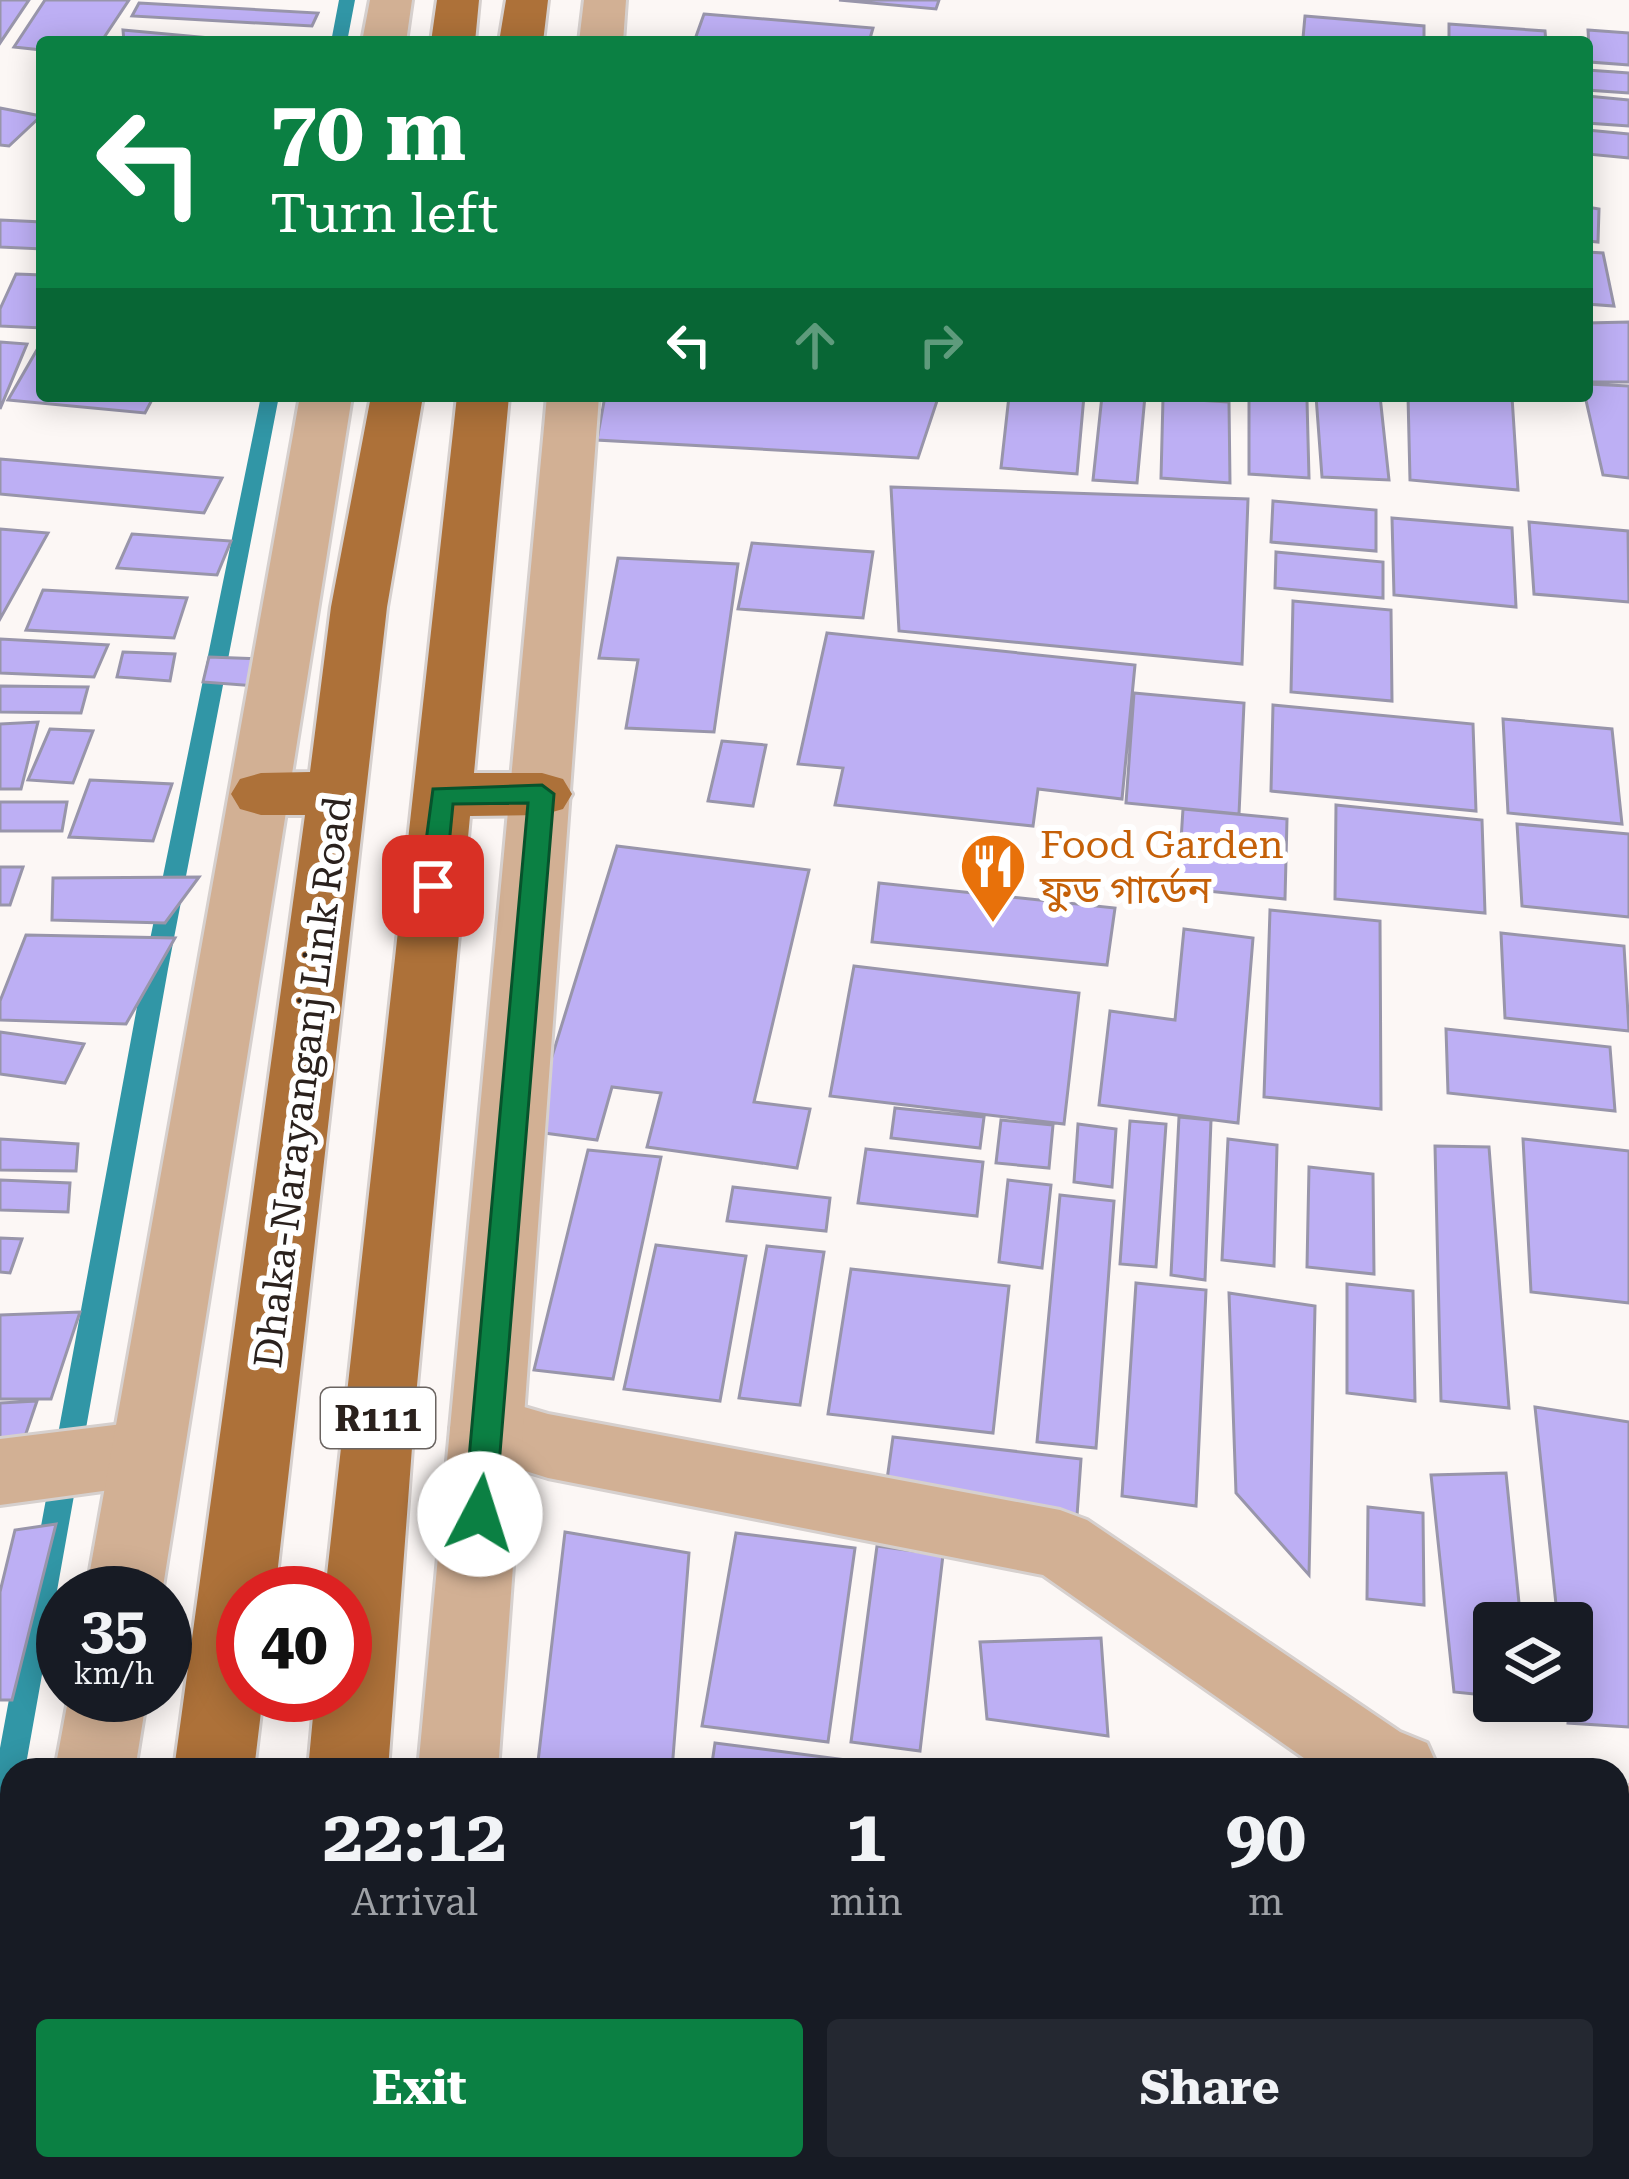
<!DOCTYPE html>
<html lang="en">
<head>
<meta charset="utf-8">
<style>
	body { margin:0; font-family:"Roboto Serif","Noto Sans Bengali",serif; background:#242831; color:#f1f3f6; height:100vh; display:flex; flex-direction:column; font-size:45px; white-space:nowrap }
	* { box-sizing:border-box; margin:0 }
	p { font-size:39px; color:#9ea1a6 }
	.icon { flex:none; width:66px; height:66px; fill:none; stroke:currentColor; stroke-width:2; stroke-linecap:round; stroke-linejoin:round }
	.map { position:relative; flex:1; overflow:hidden }
	.sheet { position:absolute; left:0px; top:1758px; width:1629px; height:423px; display:flex; flex-direction:column; background:#171b24; border-radius:36px 36px 0 0; box-shadow:0 6px 30px #0003 }
	.sheet>* { flex:none }
	.guide { position:absolute; left:36px; top:36px; width:1557px; height:366px; border-radius:12px; box-shadow:0 6px 30px #0003; background:#0b8043; color:#fff; overflow:hidden }
	.buttons { position:absolute; left:1473px; top:1602px; display:grid; gap:24px }
	.buttons a { display:grid; place-items:center; width:120px; height:120px; border-radius:12px; background:#171b24; box-shadow:0 6px 30px #0003; font-size:60px }
	.speed { position:absolute; left:36px; top:1566px; display:flex; gap:24px; font-size:60px; font-weight:700; text-align:center }
	.speed>* { display:grid; place-content:center; width:156px; height:156px; border-radius:50%; background:#171b24; box-shadow:0 6px 30px #0003; line-height:1 }
	.speed small { font-size:30px; font-weight:400 }
	.speed .limit { border:18px solid #d22; background:#fff; color:#111 }
	.pin { position:absolute; display:grid; place-items:center; width:102px; height:102px; color:#fff; margin:-51px; border-radius:24px; box-shadow:0 6px 18px #0006 }
	.me { position:absolute; width:132px; margin:-66px; rotate:5deg; stroke-linejoin:round; filter:drop-shadow(0 0 9px #0008) }
	.turn { display:flex; align-items:center; gap:42px; height:252px; padding:0 36px; font-size:54px }
	.turn .icon { width:156px; height:156px; stroke-width:2.5 }
	.turn b { display:block; font-size:84px; line-height:102px }
	.lanes { display:flex; align-items:center; height:114px; padding:0 36px; background:#0003; justify-content:center; gap:60px; direction:ltr }
	.lanes .off { opacity:.35 }
	.eta { display:flex; justify-content:space-evenly; align-items:center; height:204px; text-align:center }
	.eta b { font-size:72px; font-weight:700; line-height:84px }
	.action { display:flex; gap:24px; margin-top:auto; padding:24px 36px }
	.action a { flex:1; height:138px; border-radius:12px; background:#0b8043; color:#fff; font-size:48px; font-weight:700; line-height:138px; text-align:center }
	.action a+a { background:#242831; color:#f1f3f6 }
	.map>svg:first-child { display:block }
	.lines { fill:none; stroke-linecap:round; stroke-linejoin:round }
	.stream { fill:#3196a6; fill-rule:evenodd }
	.building { fill:#bdaff4; stroke:#9895aa; stroke-width:3 }
	.minor-casing { stroke:#d6d0ce; stroke-width:6 }
	.tertiary-casing { stroke:#d6d0ce; stroke-width:6 }
	.primary-casing { stroke:#d6d0ce; stroke-width:6 }
	.minor { fill:#d2b094; fill-rule:evenodd }
	.tertiary { fill:#d2b094; fill-rule:evenodd }
	.primary { fill:#ad7139; fill-rule:evenodd }
	.route { fill:#0b8043; stroke:#07532c; stroke-width:3 }
	.labels { text-anchor:middle; stroke-width:12; stroke-linejoin:round; paint-order:stroke }
	.shield { fill:#fff; stroke:#6a6461; stroke-width:3 }
	.shield-label { font-size:36px; font-weight:bold; fill:#2a211d }
	.food-label { font-size:39px; fill:#c56008; stroke:#fff; text-anchor:start }
	.street-label { font-size:39px; fill:#2a211d; stroke:#fff }
</style>
</head>
<body>
<div class="map">
<svg width="1629" height="2179" viewBox="0 0 1629 2179">
	<rect width="100%" height="100%" fill="#fcf7f5"/>
	<g class="lines">
		<!-- stream -->
		<path class="stream" d="M 339,0 L 355,0 L 347,42 L 331,42 Z
			M 261,396 L 279,396 L 168,969 L 25,1770 L 12,1770 L 12,1835 L 0,1842 L 0,1748 L 144,969 Z"/>
	</g>
	<!-- building -->
	<path class="building" d="M 0,0 L 29,0 L 0,43 Z
		M 45,0 L 129,0 L 101,42 L 42,42 L 42,50 L 14,47 Z
		M 839,0 L 939,0 L 936,9 Z
		M 139,3 L 318,13 L 312,26 L 132,16 Z
		M 704,14 L 873,28 L 869,42 L 694,42 Z
		M 1305,16 L 1424,26 L 1424,42 L 1303,38 Z
		M 1449,24 L 1545,31 L 1546,42 L 1449,41 Z
		M 123,30 L 254,42 L 124,42 Z
		M 1588,30 L 1629,33 L 1629,65 L 1590,62 Z
		M 1587,70 L 1629,73 L 1629,93 L 1587,90 Z
		M 1587,96 L 1629,100 L 1629,126 L 1587,123 Z
		M 0,108 L 41,116 L 9,146 L 0,145 Z
		M 1587,130 L 1629,134 L 1629,158 L 1587,154 Z
		M 1587,207 L 1599,209 L 1598,242 L 1587,241 Z
		M 0,220 L 42,222 L 42,249 L 0,247 Z
		M 1587,252 L 1603,253 L 1614,306 L 1587,304 Z
		M 16,274 L 42,275 L 42,328 L 0,326 L 0,309 Z
		M 1629,322 L 1629,382 L 1587,382 L 1587,323 Z
		M 0,342 L 27,344 L 0,409 Z
		M 38,348 L 42,349 L 42,396 L 154,396 L 145,413 L 8,400 Z
		M 1587,384 L 1629,386 L 1629,478 L 1603,475 L 1585,396 Z
		M 605,396 L 904,396 L 938,398 L 918,458 L 597,440 Z
		M 1009,396 L 1084,396 L 1077,474 L 1001,468 Z
		M 1102,396 L 1145,396 L 1137,483 L 1093,480 Z
		M 1249,396 L 1307,400 L 1309,478 L 1249,474 Z
		M 1316,396 L 1380,396 L 1389,480 L 1322,477 Z
		M 1408,396 L 1512,397 L 1518,490 L 1410,480 Z
		M 1163,398 L 1229,402 L 1230,483 L 1161,478 Z
		M 0,459 L 222,478 L 204,513 L 0,494 Z
		M 891,487 L 1248,499 L 1242,664 L 899,631 Z
		M 1273,501 L 1376,510 L 1376,551 L 1271,542 Z
		M 1392,518 L 1512,528 L 1516,607 L 1394,595 Z
		M 1529,522 L 1628,531 L 1629,602 L 1534,594 Z
		M 0,529 L 48,533 L 0,619 Z
		M 132,534 L 231,541 L 217,575 L 117,568 Z
		M 752,543 L 873,552 L 863,618 L 738,609 Z
		M 1276,552 L 1383,562 L 1383,598 L 1275,588 Z
		M 618,558 L 738,564 L 714,732 L 626,728 L 638,660 L 599,658 Z
		M 43,590 L 187,598 L 174,638 L 26,630 Z
		M 1293,601 L 1391,610 L 1392,701 L 1291,692 Z
		M 827,633 L 1135,665 L 1122,799 L 1038,789 L 1033,826 L 835,805 L 843,768 L 798,764 Z
		M 0,639 L 108,645 L 94,677 L 0,673 Z
		M 123,652 L 175,654 L 170,681 L 117,677 Z
		M 209,657 L 260,659 L 257,686 L 203,682 Z
		M 0,686 L 88,687 L 81,713 L 0,712 Z
		M 1134,693 L 1244,703 L 1239,814 L 1126,803 Z
		M 1273,705 L 1473,724 L 1476,811 L 1271,791 Z
		M 1503,719 L 1612,729 L 1622,824 L 1508,813 Z
		M 38,722 L 21,789 L 0,789 L 0,724 Z
		M 50,729 L 93,731 L 73,783 L 28,780 Z
		M 722,741 L 766,745 L 753,806 L 708,801 Z
		M 90,780 L 172,784 L 153,841 L 69,837 Z
		M 0,802 L 67,802 L 62,831 L 0,831 Z
		M 1336,805 L 1482,820 L 1485,913 L 1335,899 Z
		M 1183,809 L 1287,819 L 1285,899 L 1178,888 Z
		M 1517,824 L 1629,834 L 1629,917 L 1522,906 Z
		M 617,846 L 809,870 L 754,1102 L 810,1109 L 797,1168 L 647,1147 L 661,1093 L 612,1087 L 597,1140 L 529,1131 Z
		M 0,867 L 23,867 L 10,905 L 0,905 Z
		M 199,877 L 165,923 L 52,920 L 53,878 Z
		M 879,883 L 1115,908 L 1107,965 L 872,942 Z
		M 1270,910 L 1380,921 L 1381,1109 L 1264,1097 Z
		M 1184,929 L 1253,938 L 1238,1123 L 1099,1105 L 1110,1011 L 1175,1020 Z
		M 1501,933 L 1624,946 L 1629,1031 L 1505,1018 Z
		M 26,935 L 175,938 L 126,1024 L 0,1020 L 0,1001 Z
		M 854,966 L 1079,993 L 1064,1124 L 830,1096 Z
		M 1446,1029 L 1610,1047 L 1615,1111 L 1448,1093 Z
		M 0,1032 L 84,1044 L 65,1083 L 0,1074 Z
		M 895,1108 L 984,1117 L 980,1148 L 891,1138 Z
		M 1179,1117 L 1211,1120 L 1205,1280 L 1171,1275 Z
		M 1001,1120 L 1053,1125 L 1049,1168 L 996,1163 Z
		M 1130,1121 L 1166,1124 L 1156,1267 L 1120,1264 Z
		M 1078,1124 L 1116,1129 L 1112,1187 L 1074,1182 Z
		M 0,1139 L 78,1144 L 76,1171 L 0,1170 Z
		M 1228,1139 L 1277,1145 L 1274,1266 L 1222,1260 Z
		M 1523,1139 L 1629,1151 L 1629,1303 L 1531,1292 Z
		M 1435,1146 L 1489,1147 L 1509,1408 L 1441,1401 Z
		M 866,1149 L 983,1162 L 977,1216 L 858,1203 Z
		M 588,1150 L 661,1157 L 613,1379 L 534,1370 Z
		M 1309,1167 L 1373,1174 L 1374,1274 L 1307,1267 Z
		M 0,1180 L 70,1183 L 68,1212 L 0,1210 Z
		M 1008,1180 L 1051,1185 L 1042,1268 L 999,1262 Z
		M 733,1187 L 830,1198 L 826,1231 L 727,1221 Z
		M 1060,1195 L 1114,1201 L 1096,1448 L 1037,1442 Z
		M 0,1238 L 22,1239 L 10,1273 L 0,1272 Z
		M 656,1245 L 746,1256 L 720,1401 L 624,1389 Z
		M 767,1246 L 824,1252 L 800,1405 L 739,1398 Z
		M 851,1269 L 1009,1286 L 993,1433 L 828,1414 Z
		M 1136,1283 L 1206,1290 L 1196,1506 L 1122,1496 Z
		M 1347,1284 L 1413,1291 L 1415,1401 L 1347,1393 Z
		M 1229,1293 L 1315,1306 L 1309,1575 L 1236,1493 Z
		M 80,1312 L 51,1399 L 0,1399 L 0,1315 Z
		M 37,1401 L 18,1457 L 0,1457 L 0,1403 Z
		M 1535,1407 L 1629,1422 L 1629,1727 L 1568,1723 L 1572,1623 L 1558,1623 Z
		M 893,1437 L 1081,1459 L 1077,1516 L 885,1494 Z
		M 1506,1473 L 1521,1623 L 1494,1623 L 1494,1696 L 1454,1692 L 1431,1475 Z
		M 1368,1507 L 1423,1513 L 1424,1605 L 1367,1599 Z
		M 56,1524 L 12,1700 L 0,1700 L 0,1592 L 15,1530 Z
		M 565,1532 L 689,1553 L 672,1770 L 537,1770 Z
		M 736,1533 L 855,1548 L 828,1742 L 702,1726 Z
		M 877,1546 L 943,1555 L 920,1751 L 851,1742 Z
		M 1101,1638 L 1108,1736 L 987,1719 L 980,1642 Z
		M 715,1743 L 923,1770 L 711,1770 Z
		M 1617,1842 L 1629,1862 L 1629,2148 L 1617,2147 Z
		M 645,2169 L 717,2169 L 715,2179 L 644,2174 Z
		M 756,2169 L 1110,2169 L 1109,2179 L 758,2179 Z
		M 1141,2169 L 1309,2169 L 1309,2179 L 1140,2179 Z"/>
	<g class="lines">
		<defs>
			<path id="minor" d="M 487,1396 L 548,1414 L 1060,1510 L 1087,1520 L 1400,1732 L 1427,1743 L 1439,1770 L 1321,1770 L 1043,1575 L 548,1478 L 461,1451 L 450,1428 L 461,1405 Z
				M 147,1421 L 173,1430 L 184,1453 L 173,1476 L 147,1485 L 0,1505 L 0,1439 Z
				M 1617,1783 L 1629,1786 L 1629,1866 L 1617,1863 Z"/>
			<path id="tertiary" d="M 370,0 L 412,0 L 406,42 L 362,42 Z
				M 584,0 L 626,0 L 623,42 L 579,42 Z
				M 300,396 L 352,396 L 162,1593 L 86,1593 Z
				M 547,396 L 599,396 L 498,1770 L 418,1770 Z
				M 69,1695 L 147,1695 L 135,1770 L 55,1770 Z
				M 12,2132 L 12,2169 L 74,2169 L 73,2179 L 0,2179 L 0,2137 Z
				M 385,2169 L 473,2169 L 473,2179 L 383,2179 Z"/>
			<path id="primary" d="M 437,0 L 479,0 L 475,42 L 431,42 Z
				M 506,0 L 548,0 L 543,42 L 499,42 Z
				M 371,396 L 423,396 L 387,607 L 275,1593 L 243,1593 L 243,1695 L 263,1695 L 254,1770 L 174,1770 L 305,815 L 261,815 L 240,809 L 231,794 L 240,779 L 261,773 L 310,772 L 331,607 Z
				M 457,396 L 509,396 L 474,773 L 542,773 L 563,779 L 572,794 L 563,809 L 542,815 L 470,816 L 415,1407 L 388,1770 L 308,1770 L 315,1695 L 345,1695 L 345,1593 L 325,1593 Z
				M 117,2169 L 205,2169 L 205,2179 L 115,2179 Z
				M 271,2169 L 359,2169 L 359,2179 L 269,2179 Z"/>
		</defs>
		<!-- minor casing -->
		<use href="#minor" class="minor-casing"/>
		<!-- tertiary casing -->
		<use href="#tertiary" class="tertiary-casing"/>
		<!-- primary casing -->
		<use href="#primary" class="primary-casing"/>
		<!-- minor -->
		<use href="#minor" class="minor"/>
		<!-- tertiary -->
		<use href="#tertiary" class="tertiary"/>
		<!-- primary -->
		<use href="#primary" class="primary"/>
	</g>
	<!-- route -->
	<path class="route" d="M 542,785 L 554,794 L 495,1514 L 491,1524 L 480,1528 L 469,1524 L 464,1514 L 528,803 L 453,804 L 445,886 L 433,895 L 420,886 L 433,789 Z"/>
	<!-- icons -->
	<defs>
		<symbol id="restaurant-pin" viewBox="-11 -11 22 30"><path d="M0 17L-7.5 6A9.5 9.5 0 1 1 7.5 6Z" fill="#e8710a" stroke="#fff"/><path d="M-5-6h1v4h1v-4h1v4h1v-4h1v5L-1.5 .5V6h-2V.5L-5-1ZM5-6V6H3V1.5H1.5Q1.5-4 5-6Z" fill="#fff"/></symbol>
	</defs>
	<g fill-rule="evenodd">
		<use href="#restaurant-pin" x="955" y="828" width="76" height="104"/>
	</g>
	<g class="labels">
		<!-- shield labels -->
		<rect class="shield" x="321" y="1388" width="114" height="60" rx="9"/>
		<g class="shield-label">
			<text x="378" y="1431">R111</text>
		</g>
		<!-- food labels -->
		<g class="food-label">
			<text x="1040" y="858">Food Garden<tspan x="1040" dy="45">ফুড গার্ডেন</tspan></text>
		</g>
		<!-- street labels -->
		<g class="street-label">
			<text transform="translate(302 1082) rotate(-83)" y="14">Dhaka-Narayanganj Link Road</text>
		</g>
	</g>
</svg>
<div class="buttons">
<a><svg class="icon" aria-label="layers" viewBox="0 0 24 24"><path d="M12 4l9 5-9 5-9-5zM3 14l9 5 9-5"/></svg></a>
</div>
<div class="speed"><div>35<small>km/h</small></div><div class="limit">40</div></div>
<div class="pin" style="left:433px;top:886px;background:#d93025"><svg class="icon" aria-label="arrive" viewBox="0 0 24 24"><path d="M6 21V4h12l-3 4 3 4H6"/></svg></div>
<svg class="me" style="left:480px;top:1514px" viewBox="-20 -20 40 40"><circle r="19" fill="#fff"/><path d="M0-13L10 11 0 6-10 11z" fill="#0b8043"/></svg>
<div class="guide">
<div class="turn"><svg class="icon" aria-label="left" viewBox="0 0 24 24"><path d="M17 20v-9H6M10 6l-5 5 5 5"/></svg><div><b>70 m</b>Turn left</div></div>
<div class="lanes"><svg class="icon" aria-label="left" viewBox="0 0 24 24"><path d="M17 20v-9H6M10 6l-5 5 5 5"/></svg><svg class="icon off" aria-label="ahead" viewBox="0 0 24 24"><path d="M12 20V5M6 11l6-6 6 6"/></svg><svg class="icon off" aria-label="right" viewBox="0 0 24 24"><path d="M7 20v-9h11M14 6l5 5-5 5"/></svg></div>
</div>
<section class="sheet">
<div class="eta">
<div><b>22:12</b><p>Arrival</p></div>
<div><b>1</b><p>min</p></div>
<div><b>90</b><p>m</p></div>
</div>
<div class="action"><a>Exit</a><a>Share</a></div>
</section>
</div>
</body>
</html>
